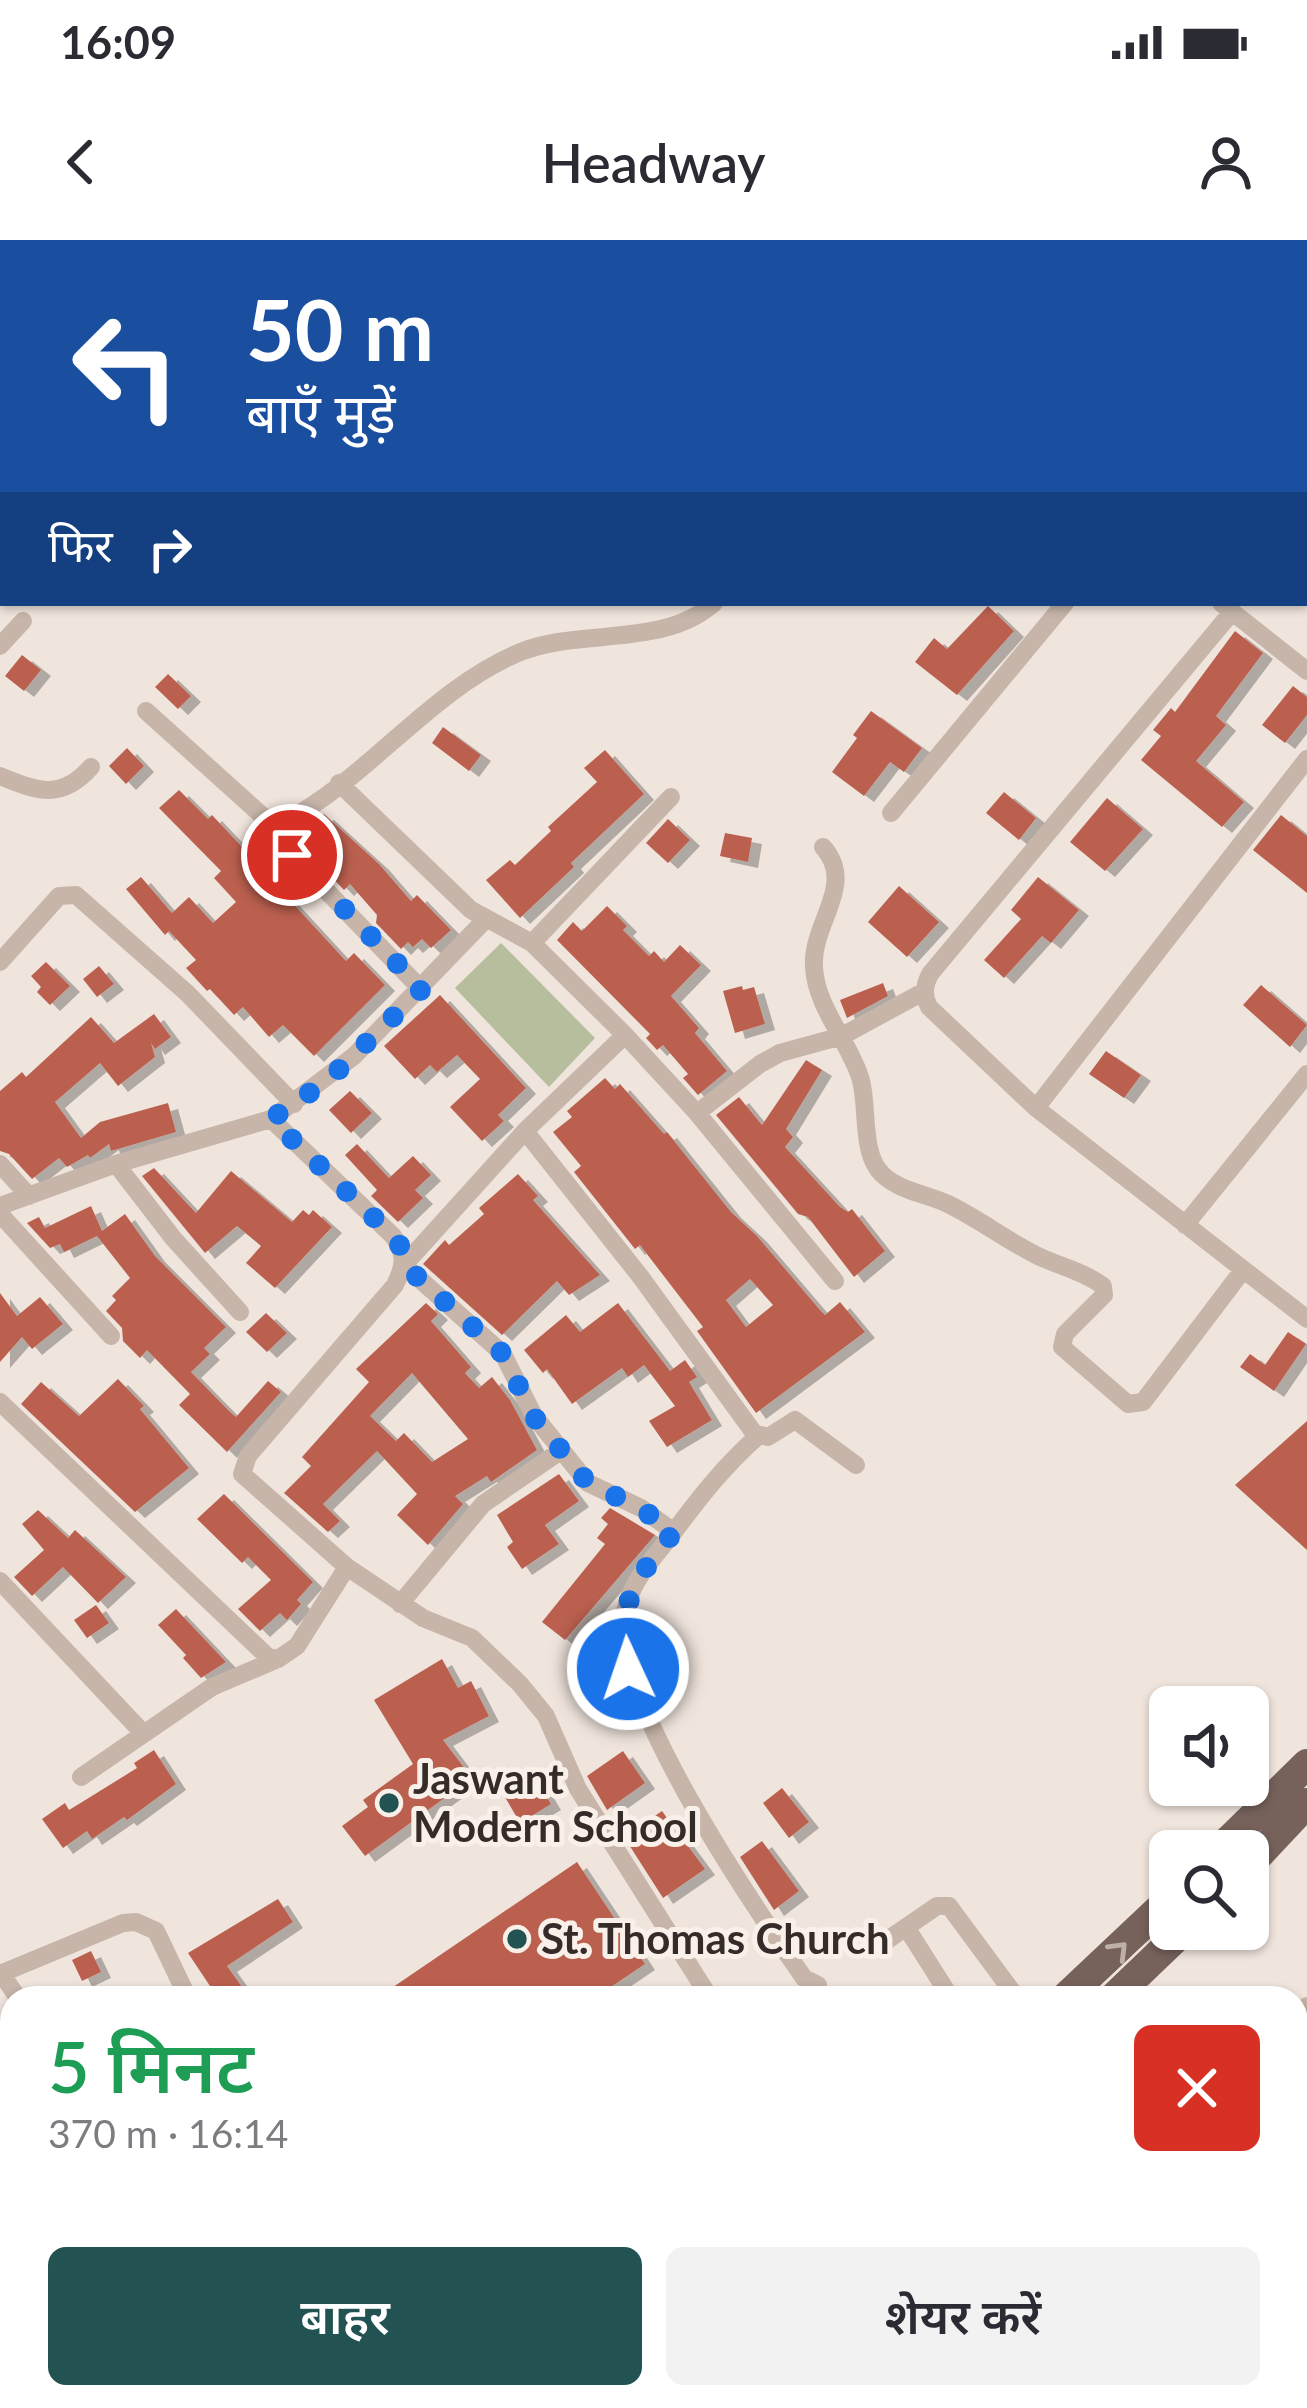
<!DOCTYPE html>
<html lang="hi">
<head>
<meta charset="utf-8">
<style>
	body { margin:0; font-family:Lato,"Noto Sans Devanagari",sans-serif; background:#f2f2f3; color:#2b2b33; height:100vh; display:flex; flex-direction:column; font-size:45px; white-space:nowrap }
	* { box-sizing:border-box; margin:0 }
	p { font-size:39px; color:#7c7c81 }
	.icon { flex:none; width:66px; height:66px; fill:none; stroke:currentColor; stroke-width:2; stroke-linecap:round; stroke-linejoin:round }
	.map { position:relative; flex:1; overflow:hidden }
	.side { position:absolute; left:0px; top:1746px; width:1308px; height:423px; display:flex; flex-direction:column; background:#fff; border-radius:36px 36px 0 0; box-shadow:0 3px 9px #0004 }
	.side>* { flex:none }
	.banner { position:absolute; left:0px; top:0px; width:1308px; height:366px; box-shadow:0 3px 9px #0004; background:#1a4fa0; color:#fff; overflow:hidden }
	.fabs { position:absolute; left:1149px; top:1446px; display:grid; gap:24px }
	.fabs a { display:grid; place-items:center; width:120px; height:120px; border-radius:18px; background:#fff; box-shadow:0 3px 9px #0004; font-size:60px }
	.pin { position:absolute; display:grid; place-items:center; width:102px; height:102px; color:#fff; margin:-51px; border:6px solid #fff; border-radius:50%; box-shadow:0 3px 12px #0007 }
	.me { position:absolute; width:132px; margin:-66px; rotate:357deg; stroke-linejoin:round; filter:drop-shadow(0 0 9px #0008) }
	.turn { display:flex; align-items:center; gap:42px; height:252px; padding:0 48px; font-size:54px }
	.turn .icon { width:156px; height:156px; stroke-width:2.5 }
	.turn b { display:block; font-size:84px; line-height:102px }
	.then { display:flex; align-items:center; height:114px; padding:0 48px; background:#0003; gap:24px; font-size:45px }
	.round { display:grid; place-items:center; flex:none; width:126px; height:126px; border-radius:18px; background:#f2f2f3 }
	.summary { display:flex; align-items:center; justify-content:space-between; height:204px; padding:0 48px }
	h1 { font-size:72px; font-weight:600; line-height:90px; color:#1e9e55 }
	.primary-button { display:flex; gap:24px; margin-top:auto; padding:24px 48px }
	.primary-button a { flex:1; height:138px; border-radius:18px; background:#225352; color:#fff; font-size:48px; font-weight:600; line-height:138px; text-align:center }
	.primary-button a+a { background:#f2f2f3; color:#2b2b33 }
	.status { display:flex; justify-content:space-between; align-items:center; height:84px; padding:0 60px; background:#fff; direction:ltr }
	.status svg { height:33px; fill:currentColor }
	header { display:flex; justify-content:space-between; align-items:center; height:156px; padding:0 48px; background:#fff; font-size:54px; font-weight:600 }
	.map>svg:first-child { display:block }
	.green { fill:#b6be9e }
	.building { fill:#bb6150; fill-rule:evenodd; filter:url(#shadow) }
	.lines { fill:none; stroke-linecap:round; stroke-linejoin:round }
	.street { stroke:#c7b5aa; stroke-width:18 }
	.primary { stroke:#76625b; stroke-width:30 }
	.oneway { stroke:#beb0a9 }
	.route { stroke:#1a73e8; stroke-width:21; stroke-dasharray:0 37.8 }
	.poi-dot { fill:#225352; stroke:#f8f0e9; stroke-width:4.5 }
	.labels { text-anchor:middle; stroke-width:10; stroke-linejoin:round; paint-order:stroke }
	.poi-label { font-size:42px; font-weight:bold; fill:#352c29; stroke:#f8f0e9; text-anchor:start }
</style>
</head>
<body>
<div class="status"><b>16:09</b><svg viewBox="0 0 49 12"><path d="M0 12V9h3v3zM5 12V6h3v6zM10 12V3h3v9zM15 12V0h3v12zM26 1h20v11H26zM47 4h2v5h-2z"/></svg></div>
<header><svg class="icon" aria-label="back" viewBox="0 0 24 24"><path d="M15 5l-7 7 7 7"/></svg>Headway<svg class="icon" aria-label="person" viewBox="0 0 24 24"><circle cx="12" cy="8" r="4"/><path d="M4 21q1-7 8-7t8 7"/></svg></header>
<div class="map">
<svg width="1307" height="2168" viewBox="0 0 1307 2168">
	<defs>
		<filter id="shadow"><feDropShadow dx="10" dy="6" stdDeviation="0" flood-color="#0004"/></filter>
	</defs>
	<rect width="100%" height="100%" fill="#f0e5dd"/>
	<!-- green -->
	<path class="green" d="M 501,703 L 595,798 L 549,847 L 455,748 Z"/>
	<!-- building -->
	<path class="building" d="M 988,366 L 1014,391 L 957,455 L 915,422 L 934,398 L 947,409 Z
		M 1235,391 L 1263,413 L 1216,476 L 1226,485 L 1196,521 L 1244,562 L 1222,587 L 1141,520 L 1161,496 L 1153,490 L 1171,468 L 1175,472 Z
		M 22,415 L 41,430 L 24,451 L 5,436 Z
		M 168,434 L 191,456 L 178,469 L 155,447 Z
		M 1293,446 L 1307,457 L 1307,475 L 1285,503 L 1262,485 Z
		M 871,471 L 922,508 L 904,532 L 890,522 L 864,556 L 832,532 L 857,498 L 853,495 Z
		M 443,487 L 481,515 L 469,531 L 432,503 Z
		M 127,508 L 144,526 L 126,544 L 109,526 Z
		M 605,510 L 644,554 L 571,623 L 574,627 L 520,678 L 486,640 L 510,620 L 515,625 L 551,591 L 548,587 L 597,542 L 584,528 Z
		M 179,550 L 208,579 L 212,575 L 245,610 L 248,607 L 265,626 L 261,629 L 346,721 L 354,713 L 385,745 L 314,816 L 283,785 L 269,797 L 243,767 L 234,775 L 210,749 L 207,751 L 186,728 L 196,720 L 169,691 L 165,695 L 126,649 L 141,637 L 172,673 L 189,657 L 213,683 L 236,662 L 214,638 L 221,631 L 159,568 Z
		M 1004,552 L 1036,578 L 1019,600 L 986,573 Z
		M 1107,558 L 1143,589 L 1105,631 L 1070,602 Z
		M 324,574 L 379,624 L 411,661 L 417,655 L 451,690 L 431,708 L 422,699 L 413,707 L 408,702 L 401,709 L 376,683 L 377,675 L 350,644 L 344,650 L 322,627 L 329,620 L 301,591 Z
		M 1281,575 L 1307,596 L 1307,653 L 1253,610 Z
		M 668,579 L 690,600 L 668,623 L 646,603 Z
		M 725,593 L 752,598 L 748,622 L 720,616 Z
		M 1038,637 L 1079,670 L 1051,703 L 1042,696 L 1004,738 L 984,720 L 1021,679 L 1011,670 Z
		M 899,646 L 939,682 L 907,717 L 868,682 Z
		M 607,666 L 627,686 L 623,690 L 649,716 L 654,711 L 664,722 L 680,705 L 701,725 L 671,756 L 699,788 L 695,793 L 727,831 L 698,855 L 683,838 L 688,834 L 663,805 L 657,810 L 646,798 L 650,794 L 557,700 L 573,682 L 582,691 Z
		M 46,722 L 70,746 L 50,765 L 37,752 L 41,747 L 31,736 Z
		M 99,726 L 114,744 L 97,757 L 83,739 Z
		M 883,743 L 888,756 L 847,778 L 840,760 Z
		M 1261,745 L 1307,785 L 1290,807 L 1243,765 Z
		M 742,746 L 743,750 L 754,747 L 765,784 L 735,793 L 723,751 Z
		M 440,755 L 526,848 L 498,875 L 504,881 L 482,901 L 450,867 L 480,839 L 457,815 L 437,832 L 430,825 L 415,839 L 384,806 Z
		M 154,774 L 171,797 L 155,809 L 151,803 L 155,817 L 118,846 L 100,823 L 55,862 L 81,898 L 100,882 L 168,863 L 176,892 L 111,911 L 109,904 L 90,918 L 88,915 L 67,927 L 59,918 L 32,939 L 9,914 L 0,911 L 0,851 L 22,832 L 26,837 L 91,777 L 114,803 Z
		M 1106,811 L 1141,835 L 1124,858 L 1089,834 Z
		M 806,820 L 822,830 L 786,889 L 793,897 L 785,907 L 840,967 L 848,972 L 852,969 L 885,1011 L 854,1037 L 808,977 L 798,974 L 716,875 L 739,857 L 762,885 Z
		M 605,838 L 615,849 L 620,844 L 664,894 L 667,892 L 731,972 L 757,996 L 820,1070 L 825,1075 L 840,1062 L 865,1092 L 756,1173 L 697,1091 L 703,1087 L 640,1005 L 635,1009 L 574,932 L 581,926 L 553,892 L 572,877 L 567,871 ZM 750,1039 L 773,1065 L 746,1087 L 726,1060 Z
		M 350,851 L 372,873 L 351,893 L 329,870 Z
		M 357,904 L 389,938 L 413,916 L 431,935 L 415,950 L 423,958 L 398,982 L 371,956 L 377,950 L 345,915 Z
		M 154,928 L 196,973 L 231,931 L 292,982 L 303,970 L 309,975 L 313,970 L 332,987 L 275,1048 L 246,1023 L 261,1006 L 237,986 L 205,1013 L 142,936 Z
		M 518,934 L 538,956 L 533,960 L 600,1035 L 569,1055 L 557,1041 L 502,1095 L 423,1024 L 445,1000 L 449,1005 L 484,974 L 479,968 Z
		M 91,966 L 102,991 L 125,974 L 155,1016 L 226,1087 L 204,1108 L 210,1114 L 191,1132 L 229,1171 L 236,1177 L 268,1141 L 281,1152 L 227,1212 L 179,1165 L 190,1154 L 147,1110 L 140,1118 L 123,1101 L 122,1088 L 106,1071 L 116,1060 L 112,1056 L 130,1038 L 97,996 L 64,1012 L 60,1004 L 50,1008 L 27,983 L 39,977 L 45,988 Z
		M 0,1053 L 17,1076 L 40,1057 L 63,1084 L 32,1109 L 22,1097 L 0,1122 Z
		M 426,1063 L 438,1074 L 431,1081 L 471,1127 L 465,1133 L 479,1148 L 492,1137 L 510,1160 L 537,1210 L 491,1242 L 487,1236 L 455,1256 L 463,1264 L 428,1305 L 397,1275 L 417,1254 L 377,1211 L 323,1264 L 340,1281 L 328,1292 L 284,1253 L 311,1226 L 302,1217 L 369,1142 L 356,1129 ZM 412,1133 L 468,1199 L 432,1222 L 404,1193 L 396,1201 L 370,1176 Z
		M 618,1063 L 670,1131 L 685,1120 L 697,1137 L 689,1142 L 712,1180 L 667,1207 L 649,1181 L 675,1166 L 644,1125 L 628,1137 L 622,1128 L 572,1164 L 547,1129 L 543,1133 L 524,1110 L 566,1075 L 580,1092 Z
		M 266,1073 L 287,1093 L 267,1112 L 246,1092 Z
		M 1288,1092 L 1306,1104 L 1274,1151 L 1240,1127 L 1250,1114 L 1265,1125 Z
		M 118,1139 L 144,1166 L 140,1169 L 189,1228 L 135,1272 L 21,1164 L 41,1142 L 79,1176 Z
		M 1307,1181 L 1307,1310 L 1235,1245 Z
		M 559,1234 L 579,1261 L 545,1285 L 559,1304 L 522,1329 L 507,1307 L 513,1302 L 497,1275 Z
		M 224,1254 L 313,1342 L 297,1360 L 301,1364 L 287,1380 L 280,1373 L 260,1391 L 238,1369 L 271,1340 L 248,1317 L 242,1323 L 197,1279 Z
		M 610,1268 L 655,1295 L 565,1400 L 542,1382 L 605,1304 L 597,1298 L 608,1284 L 601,1278 Z
		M 38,1270 L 68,1298 L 75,1290 L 126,1337 L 98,1363 L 63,1327 L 32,1356 L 14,1337 L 44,1310 L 22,1284 Z
		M 96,1365 L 109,1383 L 87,1398 L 74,1380 Z
		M 176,1369 L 226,1422 L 201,1438 L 183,1418 L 186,1415 L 158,1385 Z
		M 442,1419 L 458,1448 L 471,1441 L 489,1476 L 443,1500 L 472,1538 L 365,1616 L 342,1586 L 368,1567 L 363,1560 L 413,1524 L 374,1460 Z
		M 154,1510 L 176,1544 L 127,1580 L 124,1577 L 92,1599 L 87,1591 L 63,1608 L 42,1579 L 65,1563 L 69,1570 L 87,1559 L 137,1528 L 134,1523 Z
		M 623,1511 L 645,1543 L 607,1570 L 587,1536 Z
		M 536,1539 L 551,1564 L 520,1583 L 505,1557 Z
		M 782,1548 L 809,1582 L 789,1598 L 763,1563 Z
		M 662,1571 L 705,1629 L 663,1658 L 624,1597 Z
		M 762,1601 L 799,1651 L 774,1670 L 740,1617 Z
		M 577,1622 L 645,1724 L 605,1751 L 610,1758 L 377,1758 Z
		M 278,1659 L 293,1682 L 227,1726 L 250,1758 L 218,1758 L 188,1713 Z
		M 91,1711 L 101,1732 L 82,1741 L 72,1720 Z"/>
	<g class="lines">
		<!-- street -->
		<path class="street" d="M 812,3 L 813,0
			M 1140,3 L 1141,0
			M 1221,363 L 1307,431
			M 1232,372 L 930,734 C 924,746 923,755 929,767 L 1036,868 L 1307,1079
			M 0,406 L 23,381
			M 146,471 L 267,580 L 284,582 C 369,538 429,451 518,413 C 579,387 662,409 714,363
			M 0,536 C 37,551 61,561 91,527
			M 339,543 L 471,670 L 532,703 L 625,795 L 697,873 L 835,1041
			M 891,573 L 1065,363
			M 823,607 C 857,645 811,683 814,727 C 816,767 848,800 860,837 C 869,864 860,913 882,934 C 899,951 927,954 948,964 C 979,979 1006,1000 1036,1015 C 1058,1026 1083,1031 1103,1046 L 1104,1055 L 1065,1094 L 1062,1107 L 1128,1164 L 1143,1162 L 1243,1030
			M 292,615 L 421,749
			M 532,703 L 671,557
			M 0,722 L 59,656 L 76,655 L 188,754 L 294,864
			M 625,795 L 525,891 L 404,1025 L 503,1114 L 534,1176 L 588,1243 L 641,1268 L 674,1292
			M 1036,868 L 1307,519
			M 697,873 L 760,824 L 780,813 L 842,796 L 925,751
			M 271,879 L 393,996 C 406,1015 405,1024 395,1045 L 248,1216 L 242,1234 L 347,1327 L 423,1378 L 472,1398 L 520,1444 L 546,1476 L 578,1549 L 710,1758
			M 525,891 L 640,1036 L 754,1193 L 768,1197 L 795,1180 L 856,1225
			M 0,924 L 29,956
			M 116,924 L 173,998 L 240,1072
			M 0,966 L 116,924 L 271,879 L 354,816 L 485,680
			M 0,974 L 111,1096
			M 1185,985 L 1307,834
			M 0,1162 L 268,1417 L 278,1419 L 297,1406 L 347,1327
			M 758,1196 C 724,1226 700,1257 673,1293 C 654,1318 632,1339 625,1371 C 606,1451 755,1668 804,1738 L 818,1745
			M 0,1341 L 143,1493
			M 400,1364 L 483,1264 L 559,1212
			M 81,1537 L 212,1447 L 278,1419
			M 906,1687 L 951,1758
			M 886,1701 L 937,1666 L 949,1666 L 1017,1758
			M 1,1733 L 18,1758
			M 0,1734 L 123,1683 L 136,1682 L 156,1691 L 188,1758
			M 1296,1775 L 1307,1766
			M 0,1980 L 12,1963
			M 1296,1997 L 1307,2004
			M 292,2157 L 301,2168
			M 531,2157 L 541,2168
			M 866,2157 L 875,2168
			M 923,2168 L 949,2157"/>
		<!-- primary -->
		<path class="primary" d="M 1218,1611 L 1307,1524
			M 1248,1626 L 1307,1563
			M 1065,1758 L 1170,1659
			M 1113,1758 L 1185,1689
			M 327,2168 L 342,2157
			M 358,2168 L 374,2157"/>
	</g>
	<!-- one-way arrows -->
	<defs><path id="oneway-chevron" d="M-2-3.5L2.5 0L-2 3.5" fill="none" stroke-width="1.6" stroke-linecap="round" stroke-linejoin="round" transform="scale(3)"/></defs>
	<use class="oneway" href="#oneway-chevron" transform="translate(1119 1710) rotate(-45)"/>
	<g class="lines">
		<!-- route -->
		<path class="route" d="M 292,615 L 422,749 L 327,841 L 271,879 L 393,996 L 403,1010 L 404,1025 L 503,1114 L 534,1177 L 588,1243 L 640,1268 L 674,1292 C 635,1339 615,1366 628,1429"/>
	</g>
	<!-- markers -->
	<g class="poi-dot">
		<circle cx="389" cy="1563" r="12"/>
		<circle cx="517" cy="1699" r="12"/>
	</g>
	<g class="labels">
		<!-- poi labels -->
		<g class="poi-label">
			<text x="413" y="1554">Jaswant<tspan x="413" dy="48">Modern School</tspan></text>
			<text x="541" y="1714">St. Thomas Church</text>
		</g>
	</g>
</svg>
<div class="fabs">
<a><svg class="icon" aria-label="sound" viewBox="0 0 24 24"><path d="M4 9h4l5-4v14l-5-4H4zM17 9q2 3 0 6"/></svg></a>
<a><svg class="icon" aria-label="search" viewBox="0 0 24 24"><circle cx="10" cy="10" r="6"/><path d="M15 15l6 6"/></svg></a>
</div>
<div class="pin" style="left:292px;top:615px;background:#d93025"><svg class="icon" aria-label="arrive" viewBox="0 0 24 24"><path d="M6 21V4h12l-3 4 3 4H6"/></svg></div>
<svg class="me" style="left:628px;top:1429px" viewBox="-20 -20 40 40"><circle r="17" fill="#1a73e8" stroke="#fff" stroke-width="3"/><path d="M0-11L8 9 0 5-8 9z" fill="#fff"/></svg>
<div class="banner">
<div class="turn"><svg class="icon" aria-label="left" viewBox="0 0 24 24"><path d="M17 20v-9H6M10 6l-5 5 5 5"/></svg><div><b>50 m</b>बाएँ मुड़ें</div></div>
<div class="then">फिर<svg class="icon" aria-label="right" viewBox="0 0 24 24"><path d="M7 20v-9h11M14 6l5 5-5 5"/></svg></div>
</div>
<section class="side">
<div class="summary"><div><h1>5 मिनट</h1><p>370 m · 16:14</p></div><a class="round" style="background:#d93025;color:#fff"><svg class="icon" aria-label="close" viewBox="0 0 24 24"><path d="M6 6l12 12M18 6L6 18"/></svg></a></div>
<div class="primary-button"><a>बाहर</a><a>शेयर करें</a></div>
</section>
</div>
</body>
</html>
